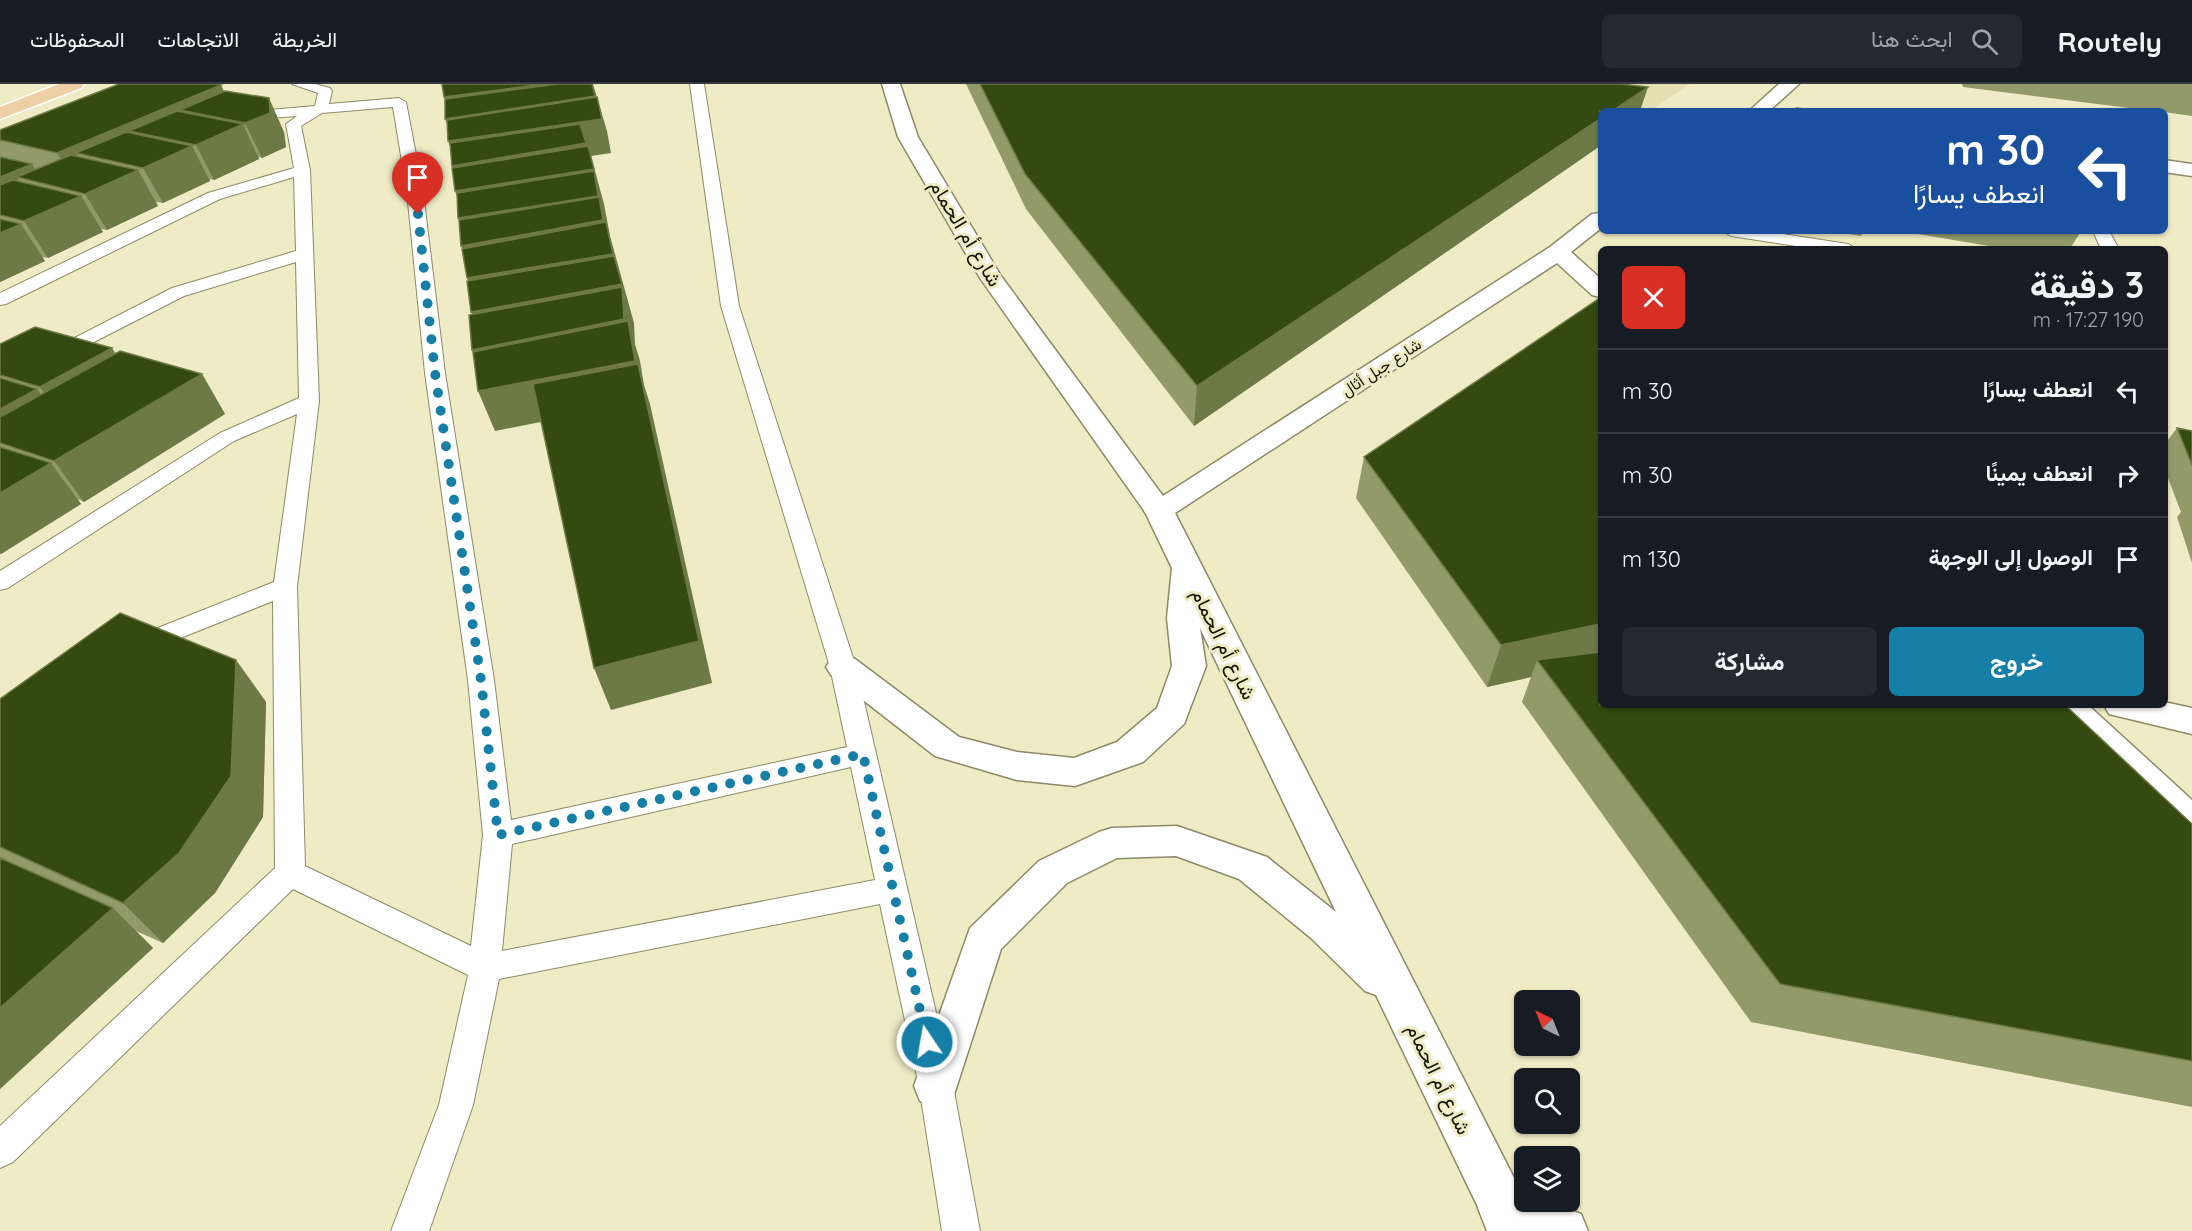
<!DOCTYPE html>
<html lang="ar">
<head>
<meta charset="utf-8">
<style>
	body { margin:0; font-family:Quicksand,Vazirmatn,sans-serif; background:#242831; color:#f1f3f6; direction:rtl; height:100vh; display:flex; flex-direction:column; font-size:22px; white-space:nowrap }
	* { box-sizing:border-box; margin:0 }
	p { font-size:20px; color:#9ea1a6 }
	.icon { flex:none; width:33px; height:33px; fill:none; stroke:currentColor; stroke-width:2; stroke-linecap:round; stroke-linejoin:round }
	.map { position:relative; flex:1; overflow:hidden; direction:ltr }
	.drawer { position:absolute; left:1598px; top:162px; width:570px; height:462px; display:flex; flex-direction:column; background:#171b24; border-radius:9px; box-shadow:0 2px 4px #0004; direction:rtl }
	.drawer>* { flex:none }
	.hud { position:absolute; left:1598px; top:24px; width:570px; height:126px; border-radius:9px; box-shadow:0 2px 4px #0004; direction:rtl; background:#1a4fa0; color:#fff; overflow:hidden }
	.needle { width:39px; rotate:317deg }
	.fabs { position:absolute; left:1514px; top:906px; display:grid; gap:12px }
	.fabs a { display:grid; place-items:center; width:66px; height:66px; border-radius:9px; background:#171b24; box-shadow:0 2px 4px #0004; font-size:30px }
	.pin { position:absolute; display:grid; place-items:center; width:51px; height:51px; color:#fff; margin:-62px -26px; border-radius:50% 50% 50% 0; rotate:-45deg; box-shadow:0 0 6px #0007 }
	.pin .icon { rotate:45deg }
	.me { position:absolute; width:66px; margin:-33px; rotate:348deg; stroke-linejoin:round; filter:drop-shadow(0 0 4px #0008) }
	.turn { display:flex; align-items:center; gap:21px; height:126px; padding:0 24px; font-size:27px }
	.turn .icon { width:78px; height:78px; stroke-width:2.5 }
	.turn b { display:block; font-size:42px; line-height:51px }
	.round { display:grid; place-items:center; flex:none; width:63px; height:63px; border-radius:9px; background:#242831 }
	.summary { display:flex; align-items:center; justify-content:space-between; height:102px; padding:0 24px }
	h1 { font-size:36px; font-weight:700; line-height:45px }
	.button { display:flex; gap:12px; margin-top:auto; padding:12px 24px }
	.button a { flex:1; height:69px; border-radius:9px; background:#157fa8; color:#fff; font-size:24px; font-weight:700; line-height:69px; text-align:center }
	.button a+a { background:#242831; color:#f1f3f6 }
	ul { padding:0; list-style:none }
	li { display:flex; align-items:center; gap:18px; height:84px; padding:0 24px; border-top:2px solid #363941 }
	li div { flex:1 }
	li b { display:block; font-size:22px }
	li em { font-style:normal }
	header { display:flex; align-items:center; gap:36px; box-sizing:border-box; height:84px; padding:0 30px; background:#171b24; border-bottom:2px solid #363941 }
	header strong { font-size:28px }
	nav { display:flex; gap:33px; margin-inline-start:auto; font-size:21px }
	.search { width:420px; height:54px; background:#242831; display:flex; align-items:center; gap:15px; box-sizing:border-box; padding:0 21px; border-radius:9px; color:#9ea1a6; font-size:22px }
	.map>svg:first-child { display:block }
	.built { fill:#e5dfb2 }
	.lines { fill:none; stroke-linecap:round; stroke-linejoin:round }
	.service-casing { stroke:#8e8a67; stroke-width:2 }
	.minor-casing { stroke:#8e8a67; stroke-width:3 }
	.secondary-casing { stroke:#8e8a67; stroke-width:3 }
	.primary-casing { stroke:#fff; stroke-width:3 }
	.service { fill:#fff; fill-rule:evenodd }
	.minor { fill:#fff; fill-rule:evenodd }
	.secondary { fill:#fff; fill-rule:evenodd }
	.primary { fill:#edd0a6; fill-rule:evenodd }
	.wall { fill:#929a6a }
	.shaded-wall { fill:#6d7a46 }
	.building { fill:#354a10; stroke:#6d7a46; stroke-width:1.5 }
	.route { stroke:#157fa8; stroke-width:10; stroke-dasharray:0 18 }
	.labels { text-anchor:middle; stroke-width:6; stroke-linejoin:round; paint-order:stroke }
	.far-street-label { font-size:16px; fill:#151306; stroke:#efebc5 }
	.street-label { font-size:20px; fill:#151306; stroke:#efebc5 }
</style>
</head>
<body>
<header>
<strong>Routely</strong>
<div class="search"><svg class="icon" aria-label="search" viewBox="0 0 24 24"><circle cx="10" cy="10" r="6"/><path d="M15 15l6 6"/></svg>ابحث هنا</div>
<nav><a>الخريطة</a><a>الاتجاهات</a><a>المحفوظات</a></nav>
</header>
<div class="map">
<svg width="2192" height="1147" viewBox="0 0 2192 1147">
	<rect width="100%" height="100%" fill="#efebc5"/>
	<!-- built -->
	<path class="built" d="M 1449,0 L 1690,0 L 1649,27 Z"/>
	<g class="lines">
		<defs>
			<path id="service" d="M 292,0 L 315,0 L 330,4 L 332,7 L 329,20 L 399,14 L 406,18 L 423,108 L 445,289 L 494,596 L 511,736 L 847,663 L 830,583 L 721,222 L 690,0 L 704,0 L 739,222 L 856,583 L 953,1002 L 980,1147 L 942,1147 L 919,1002 L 880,820 L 499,895 L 473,1021 L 429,1147 L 391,1147 L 439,1021 L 468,891 L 293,805 L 13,1078 L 0,1084 L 0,1042 L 275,784 L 273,517 L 158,563 C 148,571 143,575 130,571 L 126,565 L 140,551 L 274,498 L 297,330 L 234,357 L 8,504 L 0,506 L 0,487 L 220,349 L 299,314 L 296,178 L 184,212 L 0,306 L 0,292 L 172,204 L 296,167 L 294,93 L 220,115 L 6,220 L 0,221 L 0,209 L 208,109 L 294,84 L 286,40 L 297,32 L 269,34 L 238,28 L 236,25 L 243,21 L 269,26 L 315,22 L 318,9 ZM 393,23 L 407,108 L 425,289 L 468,596 L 483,751 L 471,862 L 305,782 L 297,503 L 319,317 L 310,86 L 301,42 L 322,29 ZM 851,683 L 875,796 L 502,867 L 512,760 Z
				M 1723,147 L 1764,147 L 1848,160 L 1857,165 L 1815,165 L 1731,152 Z
				M 2093,147 L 2109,147 L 2119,165 L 2101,165 Z"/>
			<path id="minor" d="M 1779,0 L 1799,0 L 1769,27 L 1749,27 Z
				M 2164,76 L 2192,80 L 2192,92 L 2164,88 Z
				M 1600,129 L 1600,145 L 1571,168 L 1600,194 L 1600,213 L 1592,211 L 1557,179 L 1169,433 L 1159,436 L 1149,433 L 1144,427 L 1149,421 L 1550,163 L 1592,130 Z
				M 2164,618 L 2192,624 L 2192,650 L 2109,630 L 2104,621 L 2164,621 Z
				M 2049,621 L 2088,621 L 2192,716 L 2192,754 L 2179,750 L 2054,630 Z
				M 1502,1100 L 1524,1108 L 1524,1118 L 1549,1118 L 1581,1130 L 1588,1147 L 1500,1147 L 1485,1141 L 1478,1124 L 1485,1107 Z"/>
			<path id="secondary" d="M 882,0 L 900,0 L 918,53 L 1001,192 L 1174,427 L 1514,1094 L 1535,1147 L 1487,1147 L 1477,1121 L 1376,911 L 1365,907 L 1311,854 L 1239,795 L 1176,772 L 1117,774 L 1067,799 L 1001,865 L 952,1017 L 936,1023 L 920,1017 L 914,1002 L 970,844 L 1039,777 L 1099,748 L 1112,744 L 1177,742 L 1267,773 L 1336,828 L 1200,544 L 1206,582 L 1184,640 L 1143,678 L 1075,702 L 1017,696 L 935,672 L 831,591 L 826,583 L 831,575 L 843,571 L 855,575 L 959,653 L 1017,668 L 1074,674 L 1117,658 L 1157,624 L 1172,582 L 1167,534 L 1172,484 L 1145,428 L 980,194 L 898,53 Z"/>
			<path id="primary" d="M 59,0 L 84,0 L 81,4 L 0,35 L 0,23 Z"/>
		</defs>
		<!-- service casing -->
		<use href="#service" class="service-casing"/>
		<!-- minor casing -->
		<use href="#minor" class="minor-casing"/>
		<!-- secondary casing -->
		<use href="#secondary" class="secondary-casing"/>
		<!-- primary casing -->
		<use href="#primary" class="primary-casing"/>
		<!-- service -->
		<use href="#service" class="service"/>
		<!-- minor -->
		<use href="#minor" class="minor"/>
		<!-- secondary -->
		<use href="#secondary" class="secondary"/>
		<!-- primary -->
		<use href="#primary" class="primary"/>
	</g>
	<!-- wall -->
	<path class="wall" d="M 966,0 L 1621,0 L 1600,27 L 1600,62 L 1194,342 L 1026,125 Z
		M 1962,0 L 2192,0 L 2192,32 L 2164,28 L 2164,27 L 2153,27 L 1963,3 Z
		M 224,7 L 284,48 L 286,63 L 262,74 L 259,73 L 259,75 L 214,96 L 210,95 L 210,97 L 163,119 L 156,118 L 158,122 L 107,146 L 101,145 L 103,148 L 48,174 L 42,173 L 45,177 L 0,198 L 0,46 Z
		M 1830,147 L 1864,147 L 1861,152 Z
		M 1900,147 L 2081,147 L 2070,165 L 2007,165 Z
		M 0,260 L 116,270 L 202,290 L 225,330 L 84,418 L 78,415 L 81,420 L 1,470 L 0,470 Z
		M 2177,344 L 2192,347 L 2192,479 L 2177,433 L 2181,428 L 2164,384 L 2164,361 Z
		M 1364,373 L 1600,621 L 2192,740 L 2192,1023 L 1751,938 L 1522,618 L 1531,593 L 1487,603 L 1356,414 Z
		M 236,576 L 266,618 L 263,733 L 215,809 L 163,859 L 136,847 L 153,864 L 0,1005 L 0,615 Z"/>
	<!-- shaded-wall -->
	<path class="shaded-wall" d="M 446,0 L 593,0 L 607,47 L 611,69 L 591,72 L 604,120 L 610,152 L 634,239 L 635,260 L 640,277 L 644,301 L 650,320 L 712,599 L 611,626 L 594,584 L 646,317 L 495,347 L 478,307 L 488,305 L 472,266 L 485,263 L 471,228 L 480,227 L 467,194 L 473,193 L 461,162 L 468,161 L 458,134 L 464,133 L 455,107 L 461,106 L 452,82 L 457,81 L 448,57 L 453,56 L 445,35 L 451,34 L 444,13 Z
		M 221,1 L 237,35 L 180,26 L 194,53 L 129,47 L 145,75 L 76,69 L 93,98 L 78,105 L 57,69 Z
		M 1648,3 L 1640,27 L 1612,27 Z
		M 269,14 L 284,48 L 286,63 L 262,74 L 245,39 Z
		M 1600,35 L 1600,62 L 1194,342 L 1197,302 Z
		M 243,40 L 259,75 L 214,96 L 196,61 Z
		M 192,62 L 210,97 L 163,119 L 143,84 Z
		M 32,80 L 44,100 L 17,93 L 36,124 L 0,131 L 0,93 Z
		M 138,86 L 158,122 L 107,146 L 85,110 Z
		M 81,112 L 103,148 L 48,174 L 24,137 Z
		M 21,140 L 45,177 L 0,198 L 0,149 Z
		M 112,264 L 137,304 L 68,343 L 40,303 Z
		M 202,290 L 225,330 L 84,418 L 54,377 Z
		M 37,305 L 66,345 L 0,359 L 0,325 Z
		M 51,379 L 81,420 L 1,470 L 0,469 L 0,409 Z
		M 1600,540 L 1600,578 L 1537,576 L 1531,593 L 1487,603 L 1501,561 Z
		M 236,576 L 266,618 L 263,733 L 215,809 L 163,859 L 123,819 Z
		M 113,824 L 153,864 L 0,1005 L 0,924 Z"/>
	<!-- building -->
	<path class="building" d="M 119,0 L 215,0 L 221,1 L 57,69 L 0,56 L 0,46 Z
		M 442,0 L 544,0 L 444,13 Z
		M 557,0 L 592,0 L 595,12 L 445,35 L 445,15 Z
		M 980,0 L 1621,0 L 1648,3 L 1612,27 L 1600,27 L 1600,35 L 1197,302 L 1025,90 Z
		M 225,7 L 269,14 L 270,29 L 245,39 L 180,26 Z
		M 597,13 L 602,35 L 448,57 L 447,36 Z
		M 1796,24 L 1821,27 L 1792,27 Z
		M 177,27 L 243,40 L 196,61 L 129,47 Z
		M 580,40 L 586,59 L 452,82 L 450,59 Z
		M 126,48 L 192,62 L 143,84 L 76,69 Z
		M 588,62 L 594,85 L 455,107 L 452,84 Z
		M 71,71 L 138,86 L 85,110 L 17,93 Z
		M 0,73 L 32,80 L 0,93 Z
		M 594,87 L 598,112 L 458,134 L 457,109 Z
		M 13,96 L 81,112 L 24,137 L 0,131 L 0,101 Z
		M 599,113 L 603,136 L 461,162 L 459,136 Z
		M 0,135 L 21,140 L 0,149 Z
		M 606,138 L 613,170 L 467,194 L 462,165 Z
		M 614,172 L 622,200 L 471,228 L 467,197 Z
		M 622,203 L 624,235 L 472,266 L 469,231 Z
		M 1600,214 L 1600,540 L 1501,561 L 1364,373 Z
		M 628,237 L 635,277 L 478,307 L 473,268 Z
		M 35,243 L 112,264 L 40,303 L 0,291 L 0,260 Z
		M 120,267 L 202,290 L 54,377 L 0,359 L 0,333 Z
		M 638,280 L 699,557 L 594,584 L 533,300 Z
		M 0,294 L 37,305 L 0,325 Z
		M 2177,344 L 2192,347 L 2192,381 Z
		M 0,363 L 51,379 L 0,409 Z
		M 120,529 L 236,576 L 231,692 L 179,769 L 123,819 L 0,763 L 0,615 Z
		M 1600,568 L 1600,621 L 2065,621 L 2192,740 L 2192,977 L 1780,900 L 1537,576 Z
		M 0,774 L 113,824 L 0,924 Z"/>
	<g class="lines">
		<!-- route -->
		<path class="route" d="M 418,130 L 435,289 L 481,596 L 498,751 L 863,670 L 927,958"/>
	</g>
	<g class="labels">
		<!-- far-street labels -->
		<g class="far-street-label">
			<text transform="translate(1381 283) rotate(-33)" y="6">شارع جبل أثال</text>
		</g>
		<!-- street labels -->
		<g class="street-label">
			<text transform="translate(966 149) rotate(59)" y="7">شارع أم الحمام</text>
			<text transform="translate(1224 560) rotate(64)" y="7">شارع أم الحمام</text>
			<text transform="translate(1439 995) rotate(64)" y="7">شارع أم الحمام</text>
		</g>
	</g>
</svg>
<div class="fabs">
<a><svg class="needle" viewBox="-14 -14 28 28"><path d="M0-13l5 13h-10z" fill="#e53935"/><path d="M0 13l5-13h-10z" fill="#9ea1a6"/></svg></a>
<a><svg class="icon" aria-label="search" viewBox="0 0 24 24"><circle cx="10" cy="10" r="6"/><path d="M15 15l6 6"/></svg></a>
<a><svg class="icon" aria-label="layers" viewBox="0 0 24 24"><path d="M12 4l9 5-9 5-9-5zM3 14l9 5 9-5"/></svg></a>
</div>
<div class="pin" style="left:418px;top:130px;background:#d93025"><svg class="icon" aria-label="arrive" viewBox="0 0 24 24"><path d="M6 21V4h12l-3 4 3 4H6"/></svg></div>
<svg class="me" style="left:927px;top:958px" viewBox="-20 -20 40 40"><circle r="17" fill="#157fa8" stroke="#fff" stroke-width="3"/><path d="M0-11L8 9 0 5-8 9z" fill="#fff"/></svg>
<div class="hud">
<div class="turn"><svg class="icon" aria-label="left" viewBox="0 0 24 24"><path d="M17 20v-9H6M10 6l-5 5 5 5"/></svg><div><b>30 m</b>انعطف يسارًا</div></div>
</div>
<section class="drawer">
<div class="summary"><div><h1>3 دقيقة</h1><p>190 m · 17:27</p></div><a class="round" style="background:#d93025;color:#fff"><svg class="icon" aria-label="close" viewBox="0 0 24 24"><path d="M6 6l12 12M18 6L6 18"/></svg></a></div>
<ul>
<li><svg class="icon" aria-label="left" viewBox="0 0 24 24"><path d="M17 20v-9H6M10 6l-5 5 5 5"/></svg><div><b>انعطف يسارًا</b></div><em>30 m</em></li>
<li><svg class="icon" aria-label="right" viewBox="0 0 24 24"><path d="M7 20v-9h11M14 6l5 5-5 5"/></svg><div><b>انعطف يمينًا</b></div><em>30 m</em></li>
<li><svg class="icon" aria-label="arrive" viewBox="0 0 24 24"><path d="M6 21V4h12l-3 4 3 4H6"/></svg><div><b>الوصول إلى الوجهة</b></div><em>130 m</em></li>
</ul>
<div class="button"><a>خروج</a><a>مشاركة</a></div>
</section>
</div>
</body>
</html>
